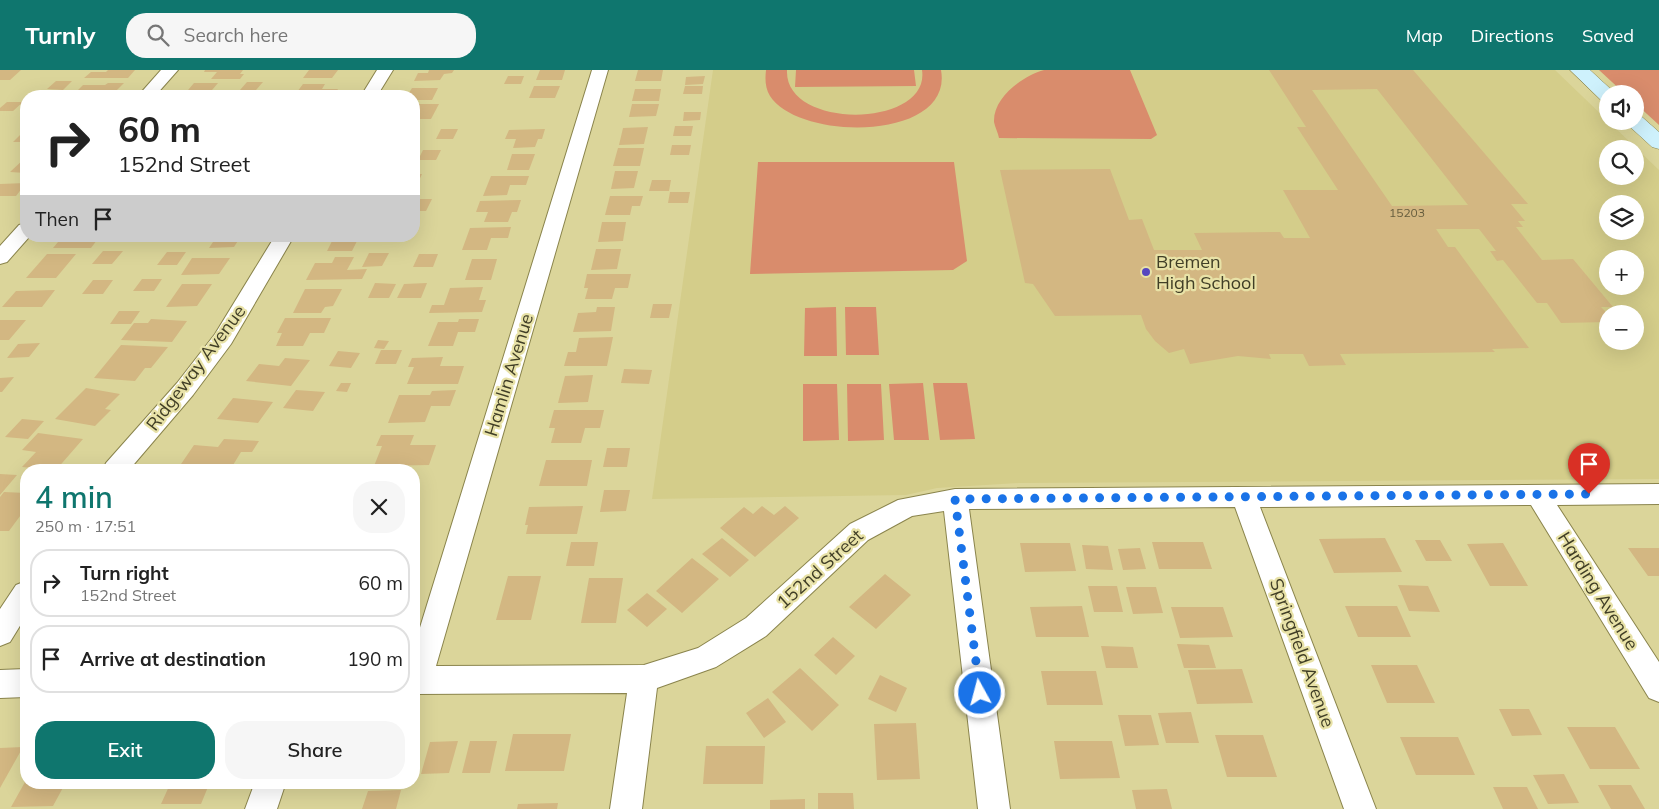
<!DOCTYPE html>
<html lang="en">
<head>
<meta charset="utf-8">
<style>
	body { margin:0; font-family:Mulish,sans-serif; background:#f6f6f6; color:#222; height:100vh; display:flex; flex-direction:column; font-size:19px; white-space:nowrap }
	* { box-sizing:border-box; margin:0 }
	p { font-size:16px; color:#767676 }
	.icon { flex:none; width:28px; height:28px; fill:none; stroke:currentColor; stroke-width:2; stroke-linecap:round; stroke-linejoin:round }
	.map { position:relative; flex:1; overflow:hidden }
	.panel { position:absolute; left:20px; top:394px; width:400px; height:325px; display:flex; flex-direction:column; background:#fff; border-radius:20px; box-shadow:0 5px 20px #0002 }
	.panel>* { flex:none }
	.banner { position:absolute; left:20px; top:20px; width:400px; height:152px; border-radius:20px; box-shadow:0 5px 20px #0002; background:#fff; color:#222; overflow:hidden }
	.controls { position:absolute; left:1599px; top:15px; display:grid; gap:10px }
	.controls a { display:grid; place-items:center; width:45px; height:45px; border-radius:50%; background:#fff; box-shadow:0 5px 20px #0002; font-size:25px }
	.pin { position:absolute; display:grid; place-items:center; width:42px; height:42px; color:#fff; margin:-51px -21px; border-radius:50% 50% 50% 0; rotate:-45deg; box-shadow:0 0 5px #0007 }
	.pin .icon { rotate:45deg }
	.me { position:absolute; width:55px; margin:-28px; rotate:353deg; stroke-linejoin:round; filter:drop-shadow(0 0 4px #0008) }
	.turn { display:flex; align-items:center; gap:18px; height:105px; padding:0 15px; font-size:22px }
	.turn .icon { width:65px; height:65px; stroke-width:2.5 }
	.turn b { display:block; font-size:35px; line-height:42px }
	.then { display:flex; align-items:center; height:48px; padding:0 15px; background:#0003; gap:10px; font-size:19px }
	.round { display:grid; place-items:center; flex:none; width:52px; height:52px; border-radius:20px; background:#f6f6f6 }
	.summary { display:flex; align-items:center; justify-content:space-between; height:85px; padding:0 15px }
	h1 { font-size:30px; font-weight:600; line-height:38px; color:#0f766e }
	.primary-button { display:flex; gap:10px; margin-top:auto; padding:10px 15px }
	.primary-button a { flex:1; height:58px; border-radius:20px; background:#0f766e; color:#fff; font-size:20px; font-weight:600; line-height:58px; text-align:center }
	.primary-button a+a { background:#f6f6f6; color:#222 }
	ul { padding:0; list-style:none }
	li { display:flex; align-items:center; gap:15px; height:68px; margin:0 10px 8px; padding:0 5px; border:2px solid #e0e0e0; border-radius:20px }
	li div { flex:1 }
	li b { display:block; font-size:19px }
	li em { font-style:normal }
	header { display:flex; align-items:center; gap:30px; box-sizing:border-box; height:70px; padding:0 25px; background:#0f766e; color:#fff }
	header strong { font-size:24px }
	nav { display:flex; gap:28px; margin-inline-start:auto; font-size:18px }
	.search { width:350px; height:45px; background:#f6f6f6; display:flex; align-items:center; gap:12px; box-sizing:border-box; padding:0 18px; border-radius:20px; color:#767676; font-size:19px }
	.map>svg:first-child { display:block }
	.built { fill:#d4cd8a; fill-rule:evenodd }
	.green { fill:#d98c6c }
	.building { fill:#d3b782; fill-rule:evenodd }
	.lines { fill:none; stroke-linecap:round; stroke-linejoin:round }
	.minor-casing { stroke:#8a844c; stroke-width:2 }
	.secondary-casing { stroke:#8a844c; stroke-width:1 }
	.minor { fill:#fff; fill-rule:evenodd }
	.secondary { fill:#cef1fc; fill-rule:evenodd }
	.route { stroke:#1a73e8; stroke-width:9; stroke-dasharray:0 16.2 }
	.poi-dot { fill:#5647bf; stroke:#e8e2a7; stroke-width:2 }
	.labels { text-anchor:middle; stroke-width:4.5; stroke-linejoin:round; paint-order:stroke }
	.far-number-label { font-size:12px; fill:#655c3d }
	.poi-label { font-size:18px; fill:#403e26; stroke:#e8e2a7; text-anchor:start }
	.street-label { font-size:18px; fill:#403e26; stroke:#e8e2a7 }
</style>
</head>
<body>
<header>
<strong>Turnly</strong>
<div class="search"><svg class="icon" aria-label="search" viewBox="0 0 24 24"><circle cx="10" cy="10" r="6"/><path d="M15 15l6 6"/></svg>Search here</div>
<nav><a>Map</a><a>Directions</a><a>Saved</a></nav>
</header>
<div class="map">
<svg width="1659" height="739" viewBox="0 0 1659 739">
	<rect width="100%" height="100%" fill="#dbd59a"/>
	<!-- built -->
	<path class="built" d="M 713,0 L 1555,0 L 1659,100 L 1659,409 L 1019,413 L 937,418 L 906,425 L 652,429 ZM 1608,79 L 1635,79 L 1635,106 L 1608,106 ZM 1608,134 L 1635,134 L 1635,161 L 1608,161 ZM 1608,189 L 1635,189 L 1635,216 L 1608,216 ZM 1608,244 L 1635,244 L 1635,271 L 1608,271 Z"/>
	<!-- green -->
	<path class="green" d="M 766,0 L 787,0 C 784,61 931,58 922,0 L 941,0 C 954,71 800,72 770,26 C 765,18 765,9 766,0 Z
		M 796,0 L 914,0 L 916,16 L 795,17 Z
		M 1044,0 L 1130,0 L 1157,65 L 1151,69 L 999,68 C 998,63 995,57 994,52 C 993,27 1023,6 1044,0 Z
		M 1599,0 L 1659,0 L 1659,55 L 1635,33 L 1635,24 L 1625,24 Z
		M 758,92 L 954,92 L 967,191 L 953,200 L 750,204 Z
		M 836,237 L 837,286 L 804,286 L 805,238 Z
		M 845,237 L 876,237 L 879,285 L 846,285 Z
		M 923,313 L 929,370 L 894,370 L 889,314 Z
		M 933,313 L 967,313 L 975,369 L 940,370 Z
		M 803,314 L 837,314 L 839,370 L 803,371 Z
		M 847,314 L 881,314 L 884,370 L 848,371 Z"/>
	<!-- building -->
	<path class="building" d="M 0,0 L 21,0 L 10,10 L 0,10 Z
		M 108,0 L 135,0 L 128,8 L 84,8 L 91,2 L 106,2 Z
		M 205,0 L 243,0 L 240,4 L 244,4 L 240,9 L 211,9 L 217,2 L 204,2 Z
		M 309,0 L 338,0 L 332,8 L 303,8 Z
		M 429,0 L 454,0 L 452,3 L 444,4 L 440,10 L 414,11 L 418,3 L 428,3 Z
		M 540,0 L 565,0 L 562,10 L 536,10 Z
		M 638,0 L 663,0 L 661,11 L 635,11 Z
		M 1269,0 L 1413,0 L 1528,134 L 1511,134 L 1525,151 L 1518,151 L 1523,157 L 1516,157 L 1542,190 L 1573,189 L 1613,237 L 1601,237 L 1608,244 L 1608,252 L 1561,253 L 1547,233 L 1537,233 L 1503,190 L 1497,191 L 1490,181 L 1496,181 L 1479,159 L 1436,159 L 1448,177 L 1455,177 L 1529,278 L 1492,279 L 1495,282 L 1340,284 L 1346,295 L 1309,296 L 1303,284 L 1269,284 L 1271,289 L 1238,286 L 1190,294 L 1184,279 L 1169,283 L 1155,271 L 1146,259 L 1141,245 L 1055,246 L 1033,214 L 1025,213 L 1000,100 L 1110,99 L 1129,150 L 1142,149 L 1154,180 L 1202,180 L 1194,163 L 1280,162 L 1284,168 L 1310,168 L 1283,120 L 1338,120 L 1297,57 L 1306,57 ZM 1377,19 L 1468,135 L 1392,136 L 1312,20 Z
		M 508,6 L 524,6 L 521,14 L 504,14 Z
		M 705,6 L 703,14 L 685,15 L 686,7 Z
		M 56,11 L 72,11 L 63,20 L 47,19 Z
		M 247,12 L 263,12 L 256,20 L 240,20 Z
		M 108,13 L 124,13 L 116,21 L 103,21 L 97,26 L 72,26 L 83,15 L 105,15 Z
		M 194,13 L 218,13 L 207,26 L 183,26 Z
		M 303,14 L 325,14 L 322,19 L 338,19 L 334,26 L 294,26 Z
		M 534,16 L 560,16 L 555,28 L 529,28 Z
		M 685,16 L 703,16 L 702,24 L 683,24 Z
		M 412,18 L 438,18 L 432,30 L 414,30 L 414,26 L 407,26 Z
		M 635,19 L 661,19 L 659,31 L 632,31 Z
		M 7,32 L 23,32 L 13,41 L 0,41 L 0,38 Z
		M 416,34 L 439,34 L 431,49 L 414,49 L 414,39 Z
		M 632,34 L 659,34 L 656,46 L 629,47 Z
		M 684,42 L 701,42 L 700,50 L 683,51 Z
		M 675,56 L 693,56 L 691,66 L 673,66 Z
		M 648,57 L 644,74 L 619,75 L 623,58 Z
		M 441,59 L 458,59 L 453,69 L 436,69 Z
		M 545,59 L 542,69 L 538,69 L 535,77 L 513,78 L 516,69 L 505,69 L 509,60 Z
		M 23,62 L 26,62 L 26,72 L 13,72 Z
		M 672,75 L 691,75 L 689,85 L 670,85 Z
		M 618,78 L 644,78 L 640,96 L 613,96 Z
		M 423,80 L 441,80 L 436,90 L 418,90 Z
		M 512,84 L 535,84 L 529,100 L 507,100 Z
		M 25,88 L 26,88 L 26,103 L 10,102 Z
		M 615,101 L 638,101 L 634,118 L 611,119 Z
		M 414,104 L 422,104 L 417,115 L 414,115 Z
		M 491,106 L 529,106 L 526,115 L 510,115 L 507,125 L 483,126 Z
		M 652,110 L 671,110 L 669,121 L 649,121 Z
		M 26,113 L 16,126 L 0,126 L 0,114 Z
		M 670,122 L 690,122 L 688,133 L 668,133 Z
		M 610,126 L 643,126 L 640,136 L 632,136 L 630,145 L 605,145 Z
		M 414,129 L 432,129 L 426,141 L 414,141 Z
		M 521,130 L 517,142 L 512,142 L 508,152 L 484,152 L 488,142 L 476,142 L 480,131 Z
		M 602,152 L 626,152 L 623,171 L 598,172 Z
		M 511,157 L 508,168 L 491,168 L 487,180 L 462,180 L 470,158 Z
		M 63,166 L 100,166 L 91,178 L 53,178 Z
		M 217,166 L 241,166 L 234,177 L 209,178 Z
		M 330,166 L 372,166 L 369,171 L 357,171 L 352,181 L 327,181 L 332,171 L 327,171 Z
		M 596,179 L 621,179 L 617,199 L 591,200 Z
		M 103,181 L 123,181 L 112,194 L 92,194 Z
		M 167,182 L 186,182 L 177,195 L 157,195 Z
		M 369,183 L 389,183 L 382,196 L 362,197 Z
		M 47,184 L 76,184 L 56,208 L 26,208 Z
		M 419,184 L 438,184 L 433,197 L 413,197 Z
		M 335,187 L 354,187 L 347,200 L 367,199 L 362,209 L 306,210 L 315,193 L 332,193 Z
		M 192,188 L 230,188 L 219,204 L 181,205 Z
		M 472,189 L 497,189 L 491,210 L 465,210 Z
		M 587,204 L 631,204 L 628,218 L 615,218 L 612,229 L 585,229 L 588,218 L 584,218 Z
		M 142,209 L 162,209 L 154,221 L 133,221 Z
		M 93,210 L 113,210 L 103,224 L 82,224 Z
		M 375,213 L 396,214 L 389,228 L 368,228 Z
		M 427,213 L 421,228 L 397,228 L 404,214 Z
		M 182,214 L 212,214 L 197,236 L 166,237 Z
		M 483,217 L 479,230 L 486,230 L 482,242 L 429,243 L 432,235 L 444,235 L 450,218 Z
		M 305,219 L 342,219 L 333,236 L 325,237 L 321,243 L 293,243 Z
		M 55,220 L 42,237 L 2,237 L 16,221 Z
		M 653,234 L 672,234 L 669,248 L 650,248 Z
		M 597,237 L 615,237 L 611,261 L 573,262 L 578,243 L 596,242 Z
		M 119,241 L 140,241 L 131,254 L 110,254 Z
		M 285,248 L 331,248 L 324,263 L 310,263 L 303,276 L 276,276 L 282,263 L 277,263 Z
		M 151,249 L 187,251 L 172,272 L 121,270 L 134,253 L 148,253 Z
		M 459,249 L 479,249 L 475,262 L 458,262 L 453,276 L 428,276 L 438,252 L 458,252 Z
		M 0,250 L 26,250 L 9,270 L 0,270 Z
		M 613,267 L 607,296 L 564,296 L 568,282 L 576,282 L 579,268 Z
		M 378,270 L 389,271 L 384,279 L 374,278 Z
		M 40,273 L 29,287 L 7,288 L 18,274 Z
		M 121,275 L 168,277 L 151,298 L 145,298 L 135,311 L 94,308 Z
		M 381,280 L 402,280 L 396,294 L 375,294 Z
		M 338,281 L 360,283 L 351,298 L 329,296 Z
		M 443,287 L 440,296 L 464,296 L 458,314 L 407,314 L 414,297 L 408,297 L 412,288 Z
		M 285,288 L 310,290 L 291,316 L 246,311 L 259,294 L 279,296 Z
		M 624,299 L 652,300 L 649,314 L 621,313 Z
		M 593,305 L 588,332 L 558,333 L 565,306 Z
		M 14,307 L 2,322 L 0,322 L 0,308 Z
		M 341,313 L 351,313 L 347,322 L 336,321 Z
		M 86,318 L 120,324 L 105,339 L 111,340 L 95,356 L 55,349 Z
		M 296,320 L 325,322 L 313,341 L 283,338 Z
		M 456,320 L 450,336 L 431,336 L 425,352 L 388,353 L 399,325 L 430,325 L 432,321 Z
		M 233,328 L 273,332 L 258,353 L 217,349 Z
		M 554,340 L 604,340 L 600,358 L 585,358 L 581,373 L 551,373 L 555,358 L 549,358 Z
		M 22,349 L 44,351 L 28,369 L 5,367 Z
		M 38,363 L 83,369 L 56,400 L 22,397 L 36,382 L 22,380 Z
		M 381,365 L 414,365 L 410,375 L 436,375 L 429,395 L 374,396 L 382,376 L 376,376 Z
		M 224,369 L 259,371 L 252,382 L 241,382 L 230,400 L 179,397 L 194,375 L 218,377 Z
		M 607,378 L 630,378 L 627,397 L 603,397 Z
		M 546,390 L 592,390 L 587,416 L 539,416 Z
		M 0,404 L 17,405 L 0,425 Z
		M 604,420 L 630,420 L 626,441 L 600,442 Z
		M 4,422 L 26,423 L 26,438 L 9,461 L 0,461 L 0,427 Z
		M 583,436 L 577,464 L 526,464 L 528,455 L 525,455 L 529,437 Z
		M 762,436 L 774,445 L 785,436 L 799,448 L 755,487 L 720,458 L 744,437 L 753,444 Z
		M 722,468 L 749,490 L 730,507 L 702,484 Z
		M 1385,468 L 1402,502 L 1334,503 L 1319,469 Z
		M 1415,470 L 1440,470 L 1452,491 L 1426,491 Z
		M 571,472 L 598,472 L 594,496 L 566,496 Z
		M 1152,472 L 1203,472 L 1212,499 L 1159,499 Z
		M 1020,473 L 1070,473 L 1076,501 L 1025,502 Z
		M 1503,473 L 1528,516 L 1490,516 L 1467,474 Z
		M 1082,475 L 1108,476 L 1113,500 L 1086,499 Z
		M 1140,478 L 1146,499 L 1123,500 L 1118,479 Z
		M 1628,478 L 1659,478 L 1659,506 L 1648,506 Z
		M 692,488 L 719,509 L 682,543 L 656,521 Z
		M 885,504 L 911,525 L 876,559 L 849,537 Z
		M 508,506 L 541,506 L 531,550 L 496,550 Z
		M 589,508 L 623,508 L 616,553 L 581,553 Z
		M 1398,515 L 1428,516 L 1440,542 L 1409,541 Z
		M 1088,516 L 1117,516 L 1123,542 L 1094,542 Z
		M 1126,517 L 1156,517 L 1163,543 L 1133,544 Z
		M 647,523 L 667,539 L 647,557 L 627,540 Z
		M 1082,536 L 1089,567 L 1036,567 L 1030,537 Z
		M 1345,536 L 1397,536 L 1411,567 L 1358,567 Z
		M 1171,537 L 1223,537 L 1233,567 L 1180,568 Z
		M 833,567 L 855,586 L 836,605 L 814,585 Z
		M 1177,574 L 1209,575 L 1216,598 L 1184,598 Z
		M 1101,576 L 1133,577 L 1138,598 L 1106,598 Z
		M 1371,595 L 1417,595 L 1435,633 L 1387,633 Z
		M 800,598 L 839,635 L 812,661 L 772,622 Z
		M 1242,599 L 1253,633 L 1197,634 L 1188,600 Z
		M 1041,601 L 1096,601 L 1103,635 L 1047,635 Z
		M 880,605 L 907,618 L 896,642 L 868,629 Z
		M 768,628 L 786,652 L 764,668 L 746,643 Z
		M 1499,639 L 1529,639 L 1542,665 L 1512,666 Z
		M 1191,642 L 1199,673 L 1166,673 L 1158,643 Z
		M 1118,645 L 1151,645 L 1159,675 L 1125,676 Z
		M 916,653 L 920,709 L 877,710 L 874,654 Z
		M 1567,657 L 1615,657 L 1640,699 L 1590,699 Z
		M 513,664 L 571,664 L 564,701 L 505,701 Z
		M 1215,665 L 1263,665 L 1277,707 L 1227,707 Z
		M 1400,667 L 1458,667 L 1475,705 L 1416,705 Z
		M 458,671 L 449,703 L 421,704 L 430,672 Z
		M 470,671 L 497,671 L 490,703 L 462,703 Z
		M 1054,671 L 1112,671 L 1120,708 L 1060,709 Z
		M 706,676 L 765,676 L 763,714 L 703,714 Z
		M 23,677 L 0,718 L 0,678 Z
		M 1564,704 L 1579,733 L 1548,734 L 1533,705 Z
		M 25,712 L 66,712 L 53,736 L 11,737 Z
		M 92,712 L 151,712 L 149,717 L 89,717 Z
		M 171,712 L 210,712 L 201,734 L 161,734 Z
		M 1598,715 L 1631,715 L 1645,739 L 1611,739 Z
		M 1493,717 L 1527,717 L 1538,739 L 1503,739 Z
		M 1167,719 L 1172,739 L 1136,739 L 1132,720 Z
		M 401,720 L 396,739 L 362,739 L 368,721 Z
		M 818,723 L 853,723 L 854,739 L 818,739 Z
		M 805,729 L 805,739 L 770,739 L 770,730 Z
		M 558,733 L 557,739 L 517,739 L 518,734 Z"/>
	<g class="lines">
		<defs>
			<path id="minor" d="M 161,0 L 178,0 L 155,26 L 138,26 Z
				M 377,0 L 393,0 L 377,26 L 361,26 Z
				M 592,0 L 608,0 L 436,596 L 644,595 L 698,578 L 746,548 L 850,454 L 898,430 L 955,419 L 1659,414 L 1659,434 L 1557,435 L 1659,592 L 1659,632 L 1649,628 L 1531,435 L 1260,437 L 1376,739 L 1344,739 L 1235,437 L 969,439 L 1010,739 L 978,739 L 944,441 L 912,446 L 868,470 L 766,566 L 716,597 L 657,618 L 642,739 L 610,739 L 627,623 L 414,624 L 414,577 Z
				M 26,153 L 26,166 L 30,166 L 7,192 L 0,194 L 0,176 L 19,155 Z
				M 275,166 L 294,166 L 231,274 L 193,325 L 129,400 L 103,400 L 106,393 L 177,313 L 215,264 Z
				M 26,511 L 26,546 L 10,572 L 0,576 L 0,539 L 16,515 Z
				M 26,599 L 26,627 L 0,628 L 0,600 Z
				M 255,712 L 286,712 L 277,739 L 245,739 Z"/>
			<path id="secondary" d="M 1570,0 L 1590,0 L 1616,24 L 1608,24 L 1608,31 L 1601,30 Z
				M 1635,45 L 1642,47 L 1659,62 L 1659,79 L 1652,77 L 1628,55 L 1625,51 L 1635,51 Z"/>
		</defs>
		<!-- minor casing -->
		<use href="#minor" class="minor-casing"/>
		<!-- secondary casing -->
		<use href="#secondary" class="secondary-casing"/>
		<!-- minor -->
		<use href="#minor" class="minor"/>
		<!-- secondary -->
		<use href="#secondary" class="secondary"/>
	</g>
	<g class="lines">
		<!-- route -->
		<path class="route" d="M 980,623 L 955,429 L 1589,424"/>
	</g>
	<!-- markers -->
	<circle class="poi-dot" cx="1146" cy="202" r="5"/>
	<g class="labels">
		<!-- far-number labels -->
		<g class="far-number-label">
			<text x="1407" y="147">15203</text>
		</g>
		<!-- poi labels -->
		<g class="poi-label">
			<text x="1156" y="198">Bremen<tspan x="1156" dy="21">High School</tspan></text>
		</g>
		<!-- street labels -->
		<g class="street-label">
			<text transform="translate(196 298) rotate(-53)" y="6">Ridgeway Avenue</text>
			<text transform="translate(509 305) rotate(-73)" y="6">Hamlin Avenue</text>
			<text transform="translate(820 499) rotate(-42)" y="6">152nd Street</text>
			<text transform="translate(1598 521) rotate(58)" y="6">Harding Avenue</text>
			<text transform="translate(1302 583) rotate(70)" y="6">Springfield Avenue</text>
		</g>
	</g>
</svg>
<div class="controls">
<a><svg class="icon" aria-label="sound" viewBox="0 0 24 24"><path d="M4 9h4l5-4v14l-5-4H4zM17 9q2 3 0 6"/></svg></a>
<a><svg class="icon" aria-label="search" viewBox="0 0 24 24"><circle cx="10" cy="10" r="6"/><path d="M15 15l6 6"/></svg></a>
<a><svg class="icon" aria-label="layers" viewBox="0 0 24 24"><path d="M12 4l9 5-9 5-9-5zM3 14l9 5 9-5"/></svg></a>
<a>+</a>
<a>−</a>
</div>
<div class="pin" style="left:1589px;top:424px;background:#d93025"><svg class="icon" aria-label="arrive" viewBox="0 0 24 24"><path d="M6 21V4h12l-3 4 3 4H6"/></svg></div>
<svg class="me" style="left:980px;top:623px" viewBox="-20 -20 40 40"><circle r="17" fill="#1a73e8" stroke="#fff" stroke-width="3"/><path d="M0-11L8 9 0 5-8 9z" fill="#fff"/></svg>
<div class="banner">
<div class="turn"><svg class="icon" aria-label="right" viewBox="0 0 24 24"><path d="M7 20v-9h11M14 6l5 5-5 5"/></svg><div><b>60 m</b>152nd Street</div></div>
<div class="then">Then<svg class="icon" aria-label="arrive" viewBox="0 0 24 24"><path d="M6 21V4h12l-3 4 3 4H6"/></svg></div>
</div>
<section class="panel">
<div class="summary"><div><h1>4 min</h1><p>250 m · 17:51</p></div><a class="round"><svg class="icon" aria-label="close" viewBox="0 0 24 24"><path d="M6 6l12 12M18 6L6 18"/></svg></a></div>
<ul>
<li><svg class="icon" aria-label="right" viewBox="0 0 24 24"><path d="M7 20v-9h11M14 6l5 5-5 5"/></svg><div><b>Turn right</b><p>152nd Street</p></div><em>60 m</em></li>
<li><svg class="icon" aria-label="arrive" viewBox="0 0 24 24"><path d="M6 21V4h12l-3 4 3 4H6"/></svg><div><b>Arrive at destination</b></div><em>190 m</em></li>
</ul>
<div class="primary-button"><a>Exit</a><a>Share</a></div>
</section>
</div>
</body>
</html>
